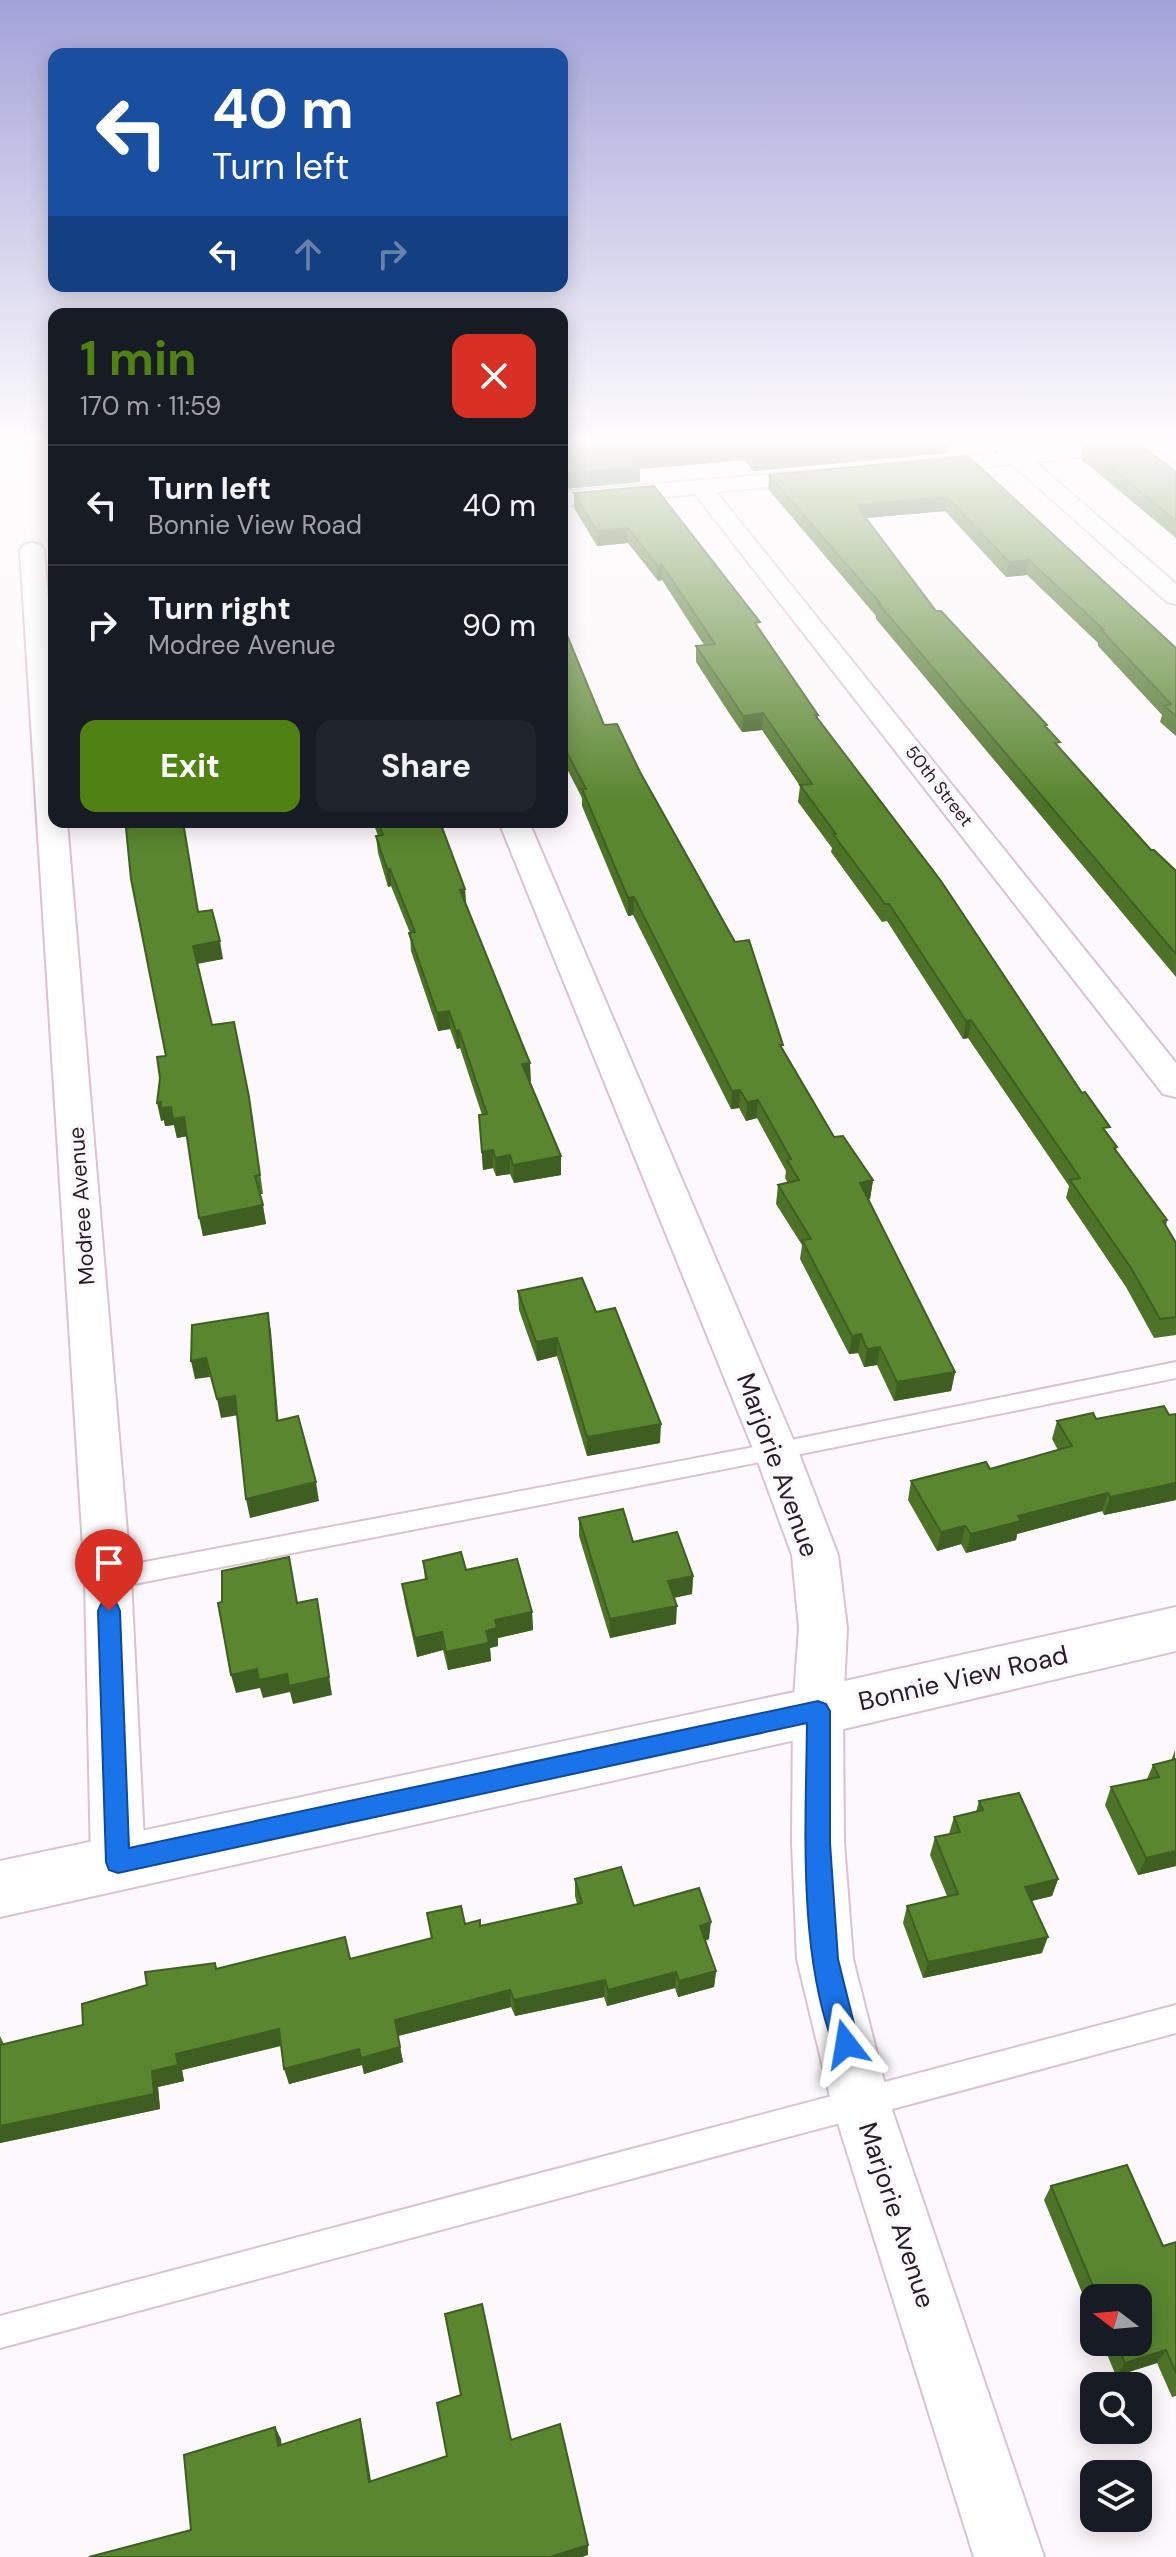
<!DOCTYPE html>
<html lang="en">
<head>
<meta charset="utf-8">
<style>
	body { margin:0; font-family:"DM Sans",sans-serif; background:#20242c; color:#f1f3f6; height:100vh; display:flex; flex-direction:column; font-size:30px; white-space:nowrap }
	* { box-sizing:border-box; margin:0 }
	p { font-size:26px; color:#9ea1a6 }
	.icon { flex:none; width:44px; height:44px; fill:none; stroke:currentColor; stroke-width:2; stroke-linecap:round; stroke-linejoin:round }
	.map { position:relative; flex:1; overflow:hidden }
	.sheet { position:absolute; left:48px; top:308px; width:520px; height:520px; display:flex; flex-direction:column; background:#171b24; border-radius:16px; box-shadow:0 4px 20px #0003 }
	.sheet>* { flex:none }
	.banner { position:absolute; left:48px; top:48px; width:520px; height:244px; border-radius:16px; box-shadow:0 4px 20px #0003; background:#1a4fa0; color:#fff; overflow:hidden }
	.needle { width:52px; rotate:286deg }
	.buttons { position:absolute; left:1080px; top:2284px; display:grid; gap:16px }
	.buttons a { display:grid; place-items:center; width:72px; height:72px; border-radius:16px; background:#171b24; box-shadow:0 4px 20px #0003; font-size:40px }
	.pin { position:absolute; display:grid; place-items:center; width:68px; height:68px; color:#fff; margin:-82px -34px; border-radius:50% 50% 50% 0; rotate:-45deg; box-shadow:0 0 8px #0007 }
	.pin .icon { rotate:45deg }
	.me { position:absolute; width:88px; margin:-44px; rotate:346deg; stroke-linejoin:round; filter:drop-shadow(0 0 6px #0008) }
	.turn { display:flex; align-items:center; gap:28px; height:168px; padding:0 32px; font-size:36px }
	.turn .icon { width:104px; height:104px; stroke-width:2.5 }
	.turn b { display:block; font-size:56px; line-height:68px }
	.lanes { display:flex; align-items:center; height:76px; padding:0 32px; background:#0003; justify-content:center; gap:40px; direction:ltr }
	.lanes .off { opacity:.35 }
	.round { display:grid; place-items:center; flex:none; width:84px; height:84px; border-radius:16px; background:#20242c }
	.overview { display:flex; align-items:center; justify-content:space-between; height:136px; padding:0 32px }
	h1 { font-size:48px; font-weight:700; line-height:60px; color:#508113 }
	.primary-button { display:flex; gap:16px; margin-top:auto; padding:16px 32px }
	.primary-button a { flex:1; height:92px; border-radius:16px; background:#508113; color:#fff; font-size:32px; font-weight:700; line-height:92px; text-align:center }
	.primary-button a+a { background:#20242c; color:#f1f3f6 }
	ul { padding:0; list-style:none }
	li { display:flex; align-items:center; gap:24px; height:120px; padding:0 32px; border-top:2px solid #363941 }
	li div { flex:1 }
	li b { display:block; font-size:30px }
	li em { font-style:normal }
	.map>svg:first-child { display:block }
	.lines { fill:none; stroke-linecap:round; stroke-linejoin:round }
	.service-casing { stroke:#dac2d1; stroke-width:4 }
	.minor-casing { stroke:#dac2d1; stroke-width:4 }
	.tertiary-casing { stroke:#dac2d1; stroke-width:4 }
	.service { fill:#fff; fill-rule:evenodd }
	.minor { fill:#fff; fill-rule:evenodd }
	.tertiary { fill:#fff; fill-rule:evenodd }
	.wall { fill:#4d7329 }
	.shaded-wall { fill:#3f5e22 }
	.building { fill:#5a8630; stroke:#3f5e22; stroke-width:2 }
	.route { fill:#1a73e8; stroke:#114b97; stroke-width:2 }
	.labels { text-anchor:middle; stroke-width:7; stroke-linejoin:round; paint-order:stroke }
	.far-street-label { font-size:18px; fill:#271e24; stroke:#fdf8fb }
	.street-label { font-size:22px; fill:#271e24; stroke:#fdf8fb }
	.near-street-label { font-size:26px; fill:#271e24; stroke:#fdf8fb }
</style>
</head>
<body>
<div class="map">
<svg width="1176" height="2557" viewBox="0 0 1176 2557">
	<rect width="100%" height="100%" fill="#fdf8fb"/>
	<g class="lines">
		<defs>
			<path id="service" d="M 1152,442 L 1160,442 L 1176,454 L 1176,462 L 1152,446 Z
				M 1176,1362 L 1176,1378 L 776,1459 L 108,1589 L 100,1586 L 96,1579 L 100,1572 L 108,1569 L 776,1443 Z
				M 1176,2005 L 1176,2033 L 0,2348 L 0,2316 Z"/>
			<path id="minor" d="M 1012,442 L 1021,450 L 1100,442 L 1175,442 L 1165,448 L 1035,462 L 1176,584 L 1176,604 L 1167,602 L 1012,464 L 921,473 L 910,467 L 921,461 L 999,453 L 995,447 L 998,443 Z
				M 821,470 L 832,476 L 829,481 L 716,492 L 1176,1063 L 1176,1097 L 1163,1094 L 695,494 L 562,506 L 562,492 Z
				M 32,543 L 40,545 L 44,550 L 54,671 L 54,822 L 67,822 L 131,1579 L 145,1862 L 137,1879 L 118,1887 L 99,1879 L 91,1862 L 85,1579 L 20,550 L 24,545 Z
				M 499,822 L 529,822 L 798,1451 L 838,1555 L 847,1628 L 843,1711 L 844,1843 L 853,1959 L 889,2101 L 1044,2557 L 974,2557 L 831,2101 L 797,1959 L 792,1843 L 793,1711 L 799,1628 L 792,1555 L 754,1451 Z"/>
			<path id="tertiary" d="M 1176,1607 L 1176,1651 L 818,1735 L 0,1917 L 0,1861 L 818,1687 Z"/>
		</defs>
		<!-- service casing -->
		<use href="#service" class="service-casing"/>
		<!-- minor casing -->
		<use href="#minor" class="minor-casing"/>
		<!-- tertiary casing -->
		<use href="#tertiary" class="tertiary-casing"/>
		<!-- service -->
		<use href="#service" class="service"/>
		<!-- minor -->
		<use href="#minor" class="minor"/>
		<!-- tertiary -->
		<use href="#tertiary" class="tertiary"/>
	</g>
	<!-- wall -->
	<path class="wall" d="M 562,442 L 949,442 L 947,453 L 753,471 L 745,460 L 640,469 L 640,482 L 563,489 Z
		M 1083,445 L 1176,472 L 1176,538 L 1081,459 Z
		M 968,456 L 1176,648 L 1176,736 L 1160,722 L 1162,715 L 1098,646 L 1098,643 L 1027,575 L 1006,577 L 945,511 L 866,518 L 936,611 L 1047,728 L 1059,748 L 1151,850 L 1176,871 L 1176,977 L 876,619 L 876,616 L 768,489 L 769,475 Z
		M 654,486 L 760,629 L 818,715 L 818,719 L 1117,1147 L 1116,1150 L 1167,1220 L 1166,1226 L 1176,1243 L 1176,1335 L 1154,1338 L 1126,1287 L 1066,1198 L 1069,1186 L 968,1038 L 963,1039 L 887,921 L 882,922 L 831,852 L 832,848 L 798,802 L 800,786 L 762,730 L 742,732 L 729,713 L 696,662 L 696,646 L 704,645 L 662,580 L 658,581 L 628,543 L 597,546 L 574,508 L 574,493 Z
		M 562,623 L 604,725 L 640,772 L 782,1050 L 834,1137 L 873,1180 L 870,1199 L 868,1199 L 955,1372 L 951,1391 L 894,1401 L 877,1365 L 864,1367 L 858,1353 L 849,1354 L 800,1259 L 802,1245 L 776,1204 L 778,1185 L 788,1183 L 785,1178 L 786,1171 L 757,1118 L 746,1121 L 739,1108 L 731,1109 L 633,915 L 628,916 L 582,806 L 582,798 L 562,759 Z
		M 373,822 L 440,822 L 465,889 L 466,906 L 531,1081 L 530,1081 L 561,1175 L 514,1183 L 510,1174 L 496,1176 L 493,1168 L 483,1170 L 479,1115 L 482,1115 L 460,1048 L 457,1049 L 450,1029 L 438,1031 L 411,951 L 410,933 L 391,886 L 388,887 L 378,853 L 376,836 L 378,836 Z
		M 129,827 L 198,912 L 223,959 L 198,963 L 212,1025 L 252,1115 L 263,1194 L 260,1194 L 266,1224 L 203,1236 L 187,1136 L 177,1138 L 174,1125 L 165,1126 L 164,1120 L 161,1121 L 166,1056 Z
		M 518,1291 L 596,1312 L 660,1443 L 587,1456 L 557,1356 L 537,1361 L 519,1310 Z
		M 1176,1414 L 1176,1500 L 1104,1515 L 1102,1511 L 1017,1534 L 1016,1540 L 966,1553 L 961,1544 L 937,1551 L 908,1500 L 911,1481 L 990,1469 L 1058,1450 L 1052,1439 L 1057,1421 Z
		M 579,1518 L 633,1542 L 693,1576 L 692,1594 L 674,1598 L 676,1624 L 610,1638 L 579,1536 Z
		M 423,1561 L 466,1570 L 532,1612 L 533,1630 L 498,1638 L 498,1646 L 490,1648 L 491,1661 L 448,1670 L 443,1650 L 417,1657 L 405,1603 L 402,1584 L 425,1580 Z
		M 1175,1750 L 1176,1866 L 1138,1875 L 1105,1805 L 1111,1787 L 1147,1779 L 1153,1765 L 1171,1761 Z
		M 979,1801 L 1058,1879 L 1052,1896 L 1031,1901 L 1042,1953 L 923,1978 L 903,1923 L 907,1906 L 947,1896 L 930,1855 L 935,1837 L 949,1834 L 954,1817 L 976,1812 Z
		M 575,1879 L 709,1939 L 705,1941 L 716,1971 L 714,1987 L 678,1997 L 675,1988 L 607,2006 L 604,1997 L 515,2016 L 511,2007 L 398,2036 L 403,2062 L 364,2074 L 362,2065 L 289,2084 L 281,2046 L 182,2070 L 184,2081 L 158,2087 L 160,2109 L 0,2143 L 0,2036 L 4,2044 L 83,2025 L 217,1969 L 350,1959 L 431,1938 L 427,1913 L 465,1924 L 480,1926 L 577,1904 L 575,1896 Z
		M 1051,2186 L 1163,2246 L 1176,2242 L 1176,2396 L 1172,2397 L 1157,2363 L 1116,2376 L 1102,2342 L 1138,2342 L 1138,2298 L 1094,2298 L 1094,2322 L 1044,2200 Z"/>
	<!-- shaded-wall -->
	<path class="shaded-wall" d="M 909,442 L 949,442 L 947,453 L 753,471 L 754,457 Z
		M 745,446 L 745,460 L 640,469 L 640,482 L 563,489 L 563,474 L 631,455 Z
		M 947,497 L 945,511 L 854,519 L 856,505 Z
		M 628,528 L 628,543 L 597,546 L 597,531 Z
		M 1029,560 L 1027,575 L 1006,577 L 1009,562 Z
		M 662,565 L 662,580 L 658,581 L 658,566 Z
		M 763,713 L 762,730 L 742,732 L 743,716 Z
		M 387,869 L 390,869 L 391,886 L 388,887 Z
		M 465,889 L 466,906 L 460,890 Z
		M 634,897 L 633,915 L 628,916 L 628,898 Z
		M 220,941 L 223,959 L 197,964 L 193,946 Z
		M 449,1011 L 450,1029 L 438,1031 L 437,1013 Z
		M 971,1020 L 968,1038 L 963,1039 L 966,1021 Z
		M 459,1030 L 460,1048 L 457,1049 L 456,1031 Z
		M 530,1063 L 531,1081 L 523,1082 L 522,1064 Z
		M 740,1090 L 739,1108 L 731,1109 L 732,1091 Z
		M 758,1100 L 757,1118 L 746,1121 L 747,1102 Z
		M 161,1102 L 171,1107 L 184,1117 L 188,1136 L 177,1138 L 174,1125 L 165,1126 L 164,1120 L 161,1121 L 157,1103 Z
		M 493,1150 L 493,1168 L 483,1170 L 482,1152 Z
		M 510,1155 L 510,1174 L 496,1176 L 495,1158 Z
		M 561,1156 L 561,1175 L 514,1183 L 513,1165 Z
		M 873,1180 L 870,1199 L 857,1202 L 860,1183 Z
		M 263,1205 L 266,1224 L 203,1236 L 199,1218 Z
		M 268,1313 L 271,1331 L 280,1439 L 277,1421 Z
		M 861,1334 L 858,1353 L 849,1354 L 852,1336 Z
		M 557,1338 L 557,1356 L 537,1361 L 536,1342 Z
		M 880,1347 L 877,1365 L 864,1367 L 867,1349 Z
		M 206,1358 L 210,1377 L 195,1379 L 191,1361 Z
		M 955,1372 L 951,1391 L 894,1401 L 897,1382 Z
		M 235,1396 L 239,1415 L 221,1418 L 217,1399 Z
		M 661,1424 L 660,1443 L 587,1456 L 587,1437 Z
		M 316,1482 L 319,1501 L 250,1518 L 246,1499 Z
		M 1176,1483 L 1176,1500 L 1104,1515 L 1110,1497 Z
		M 1108,1493 L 1102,1511 L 1017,1534 L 1016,1540 L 966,1553 L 971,1534 L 1018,1516 Z
		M 965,1526 L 961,1544 L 937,1551 L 941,1532 Z
		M 693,1576 L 692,1594 L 667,1599 L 668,1581 Z
		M 317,1599 L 332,1695 L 293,1704 L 290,1692 L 263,1698 L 260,1688 L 236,1693 L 231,1675 L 257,1669 Z
		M 677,1606 L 676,1624 L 610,1638 L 610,1619 Z
		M 532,1612 L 533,1630 L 498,1638 L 498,1646 L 490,1648 L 491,1661 L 448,1670 L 446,1652 L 486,1631 L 495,1620 Z
		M 442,1632 L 443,1650 L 417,1657 L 415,1638 Z
		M 1176,1851 L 1176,1866 L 1138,1875 L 1146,1858 Z
		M 1058,1879 L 1052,1896 L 1019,1904 L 1025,1887 Z
		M 711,1922 L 709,1939 L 698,1943 L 700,1926 Z
		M 1048,1937 L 1042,1953 L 923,1978 L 928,1962 Z
		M 716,1971 L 714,1987 L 678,1997 L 679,1981 Z
		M 676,1972 L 675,1988 L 607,2006 L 608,1990 Z
		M 605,1980 L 604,1997 L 515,2016 L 514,2000 Z
		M 510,1990 L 511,2007 L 398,2036 L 395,2020 Z
		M 279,2029 L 283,2045 L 182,2070 L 184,2081 L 158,2087 L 160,2109 L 0,2143 L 0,2126 L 152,2071 L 176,2054 Z
		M 400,2047 L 403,2062 L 364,2074 L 361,2058 Z
		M 359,2049 L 362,2065 L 289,2084 L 284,2069 Z
		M 1166,2350 L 1157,2363 L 1116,2376 L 1125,2363 Z
		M 360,2419 L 363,2431 L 373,2493 L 369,2482 Z
		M 275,2427 L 281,2439 L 283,2457 L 278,2446 Z
		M 588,2545 L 588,2555 L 582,2557 L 550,2557 Z"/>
	<!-- building -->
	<path class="building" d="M 562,442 L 909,442 L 754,457 L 745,446 L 631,455 L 640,467 L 563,474 Z
		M 1112,442 L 1137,442 L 1176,472 L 1176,521 L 1083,445 Z
		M 968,456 L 1176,648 L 1176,716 L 1164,706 L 1171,704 L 1101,630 L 1104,630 L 1029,560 L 1009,562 L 947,497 L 856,505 L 936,611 L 941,611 L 1047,725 L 1045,726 L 1060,742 L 1055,743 L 1151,850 L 1154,850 L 1176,871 L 1176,954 L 878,603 L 880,603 L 769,475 Z
		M 654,486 L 760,622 L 755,623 L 818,715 L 815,715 L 941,881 L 1082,1093 L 1085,1092 L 1110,1127 L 1103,1128 L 1117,1147 L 1114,1148 L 1167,1220 L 1163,1221 L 1176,1243 L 1176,1317 L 1160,1319 L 1131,1268 L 1070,1180 L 1080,1178 L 971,1020 L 966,1021 L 889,904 L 885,904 L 833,834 L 836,834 L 800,785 L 812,784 L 763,713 L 743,716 L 730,696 L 696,646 L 715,644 L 662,565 L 658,566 L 628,528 L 597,531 L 574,493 Z
		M 562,623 L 604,725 L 617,724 L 640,772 L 735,942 L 749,940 L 783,1045 L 780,1045 L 834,1137 L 843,1136 L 873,1180 L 860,1183 L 955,1372 L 897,1382 L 880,1347 L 867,1349 L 861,1334 L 852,1336 L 802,1240 L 811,1239 L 778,1185 L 799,1180 L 787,1160 L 791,1159 L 758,1100 L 747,1102 L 740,1090 L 732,1091 L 634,897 L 628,898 L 582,789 L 586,789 L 562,743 Z
		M 129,822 L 183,822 L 198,912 L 212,910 L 220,941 L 193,946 L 212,1025 L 234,1022 L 249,1097 L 260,1175 L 255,1176 L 263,1205 L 199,1218 L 184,1117 L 173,1119 L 171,1107 L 161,1108 L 161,1102 L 157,1103 L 160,1078 L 157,1057 L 166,1056 L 131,879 L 126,828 L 130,827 Z
		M 378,822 L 440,822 L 465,889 L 460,890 L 530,1063 L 522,1064 L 561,1156 L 513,1165 L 510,1155 L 495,1158 L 493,1150 L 482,1152 L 479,1115 L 487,1114 L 459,1030 L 456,1031 L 449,1011 L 437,1013 L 409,933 L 415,932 L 390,869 L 387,869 L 376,836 L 383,835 Z
		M 582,1278 L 596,1312 L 615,1308 L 661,1424 L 587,1437 L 557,1338 L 536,1342 L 518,1291 Z
		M 268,1313 L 277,1421 L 298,1416 L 316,1482 L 246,1499 L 235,1396 L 217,1399 L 206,1358 L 191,1361 L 192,1325 Z
		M 1164,1406 L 1169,1415 L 1176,1414 L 1176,1483 L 1110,1497 L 1108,1493 L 1018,1516 L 1021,1521 L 971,1534 L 965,1526 L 941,1532 L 911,1481 L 986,1462 L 990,1469 L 1072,1446 L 1057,1421 L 1093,1413 L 1096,1419 Z
		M 623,1509 L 633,1542 L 677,1532 L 693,1576 L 668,1581 L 677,1606 L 610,1619 L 579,1518 Z
		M 461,1552 L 466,1570 L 517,1559 L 532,1612 L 495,1620 L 497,1628 L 486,1631 L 489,1643 L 446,1652 L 442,1632 L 415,1638 L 402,1584 L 427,1579 L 423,1561 Z
		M 289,1557 L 297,1603 L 317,1599 L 329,1677 L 289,1686 L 287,1674 L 259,1680 L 257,1669 L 231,1675 L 218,1603 L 222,1602 L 222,1571 Z
		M 1176,1759 L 1176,1851 L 1146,1858 L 1111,1787 L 1159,1777 L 1153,1765 Z
		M 1019,1793 L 1058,1879 L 1025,1887 L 1048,1937 L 928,1962 L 907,1906 L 958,1894 L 935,1837 L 960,1832 L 954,1817 L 983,1810 L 979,1801 Z
		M 621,1867 L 634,1906 L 699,1888 L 711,1922 L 700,1926 L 716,1971 L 679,1981 L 676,1972 L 608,1990 L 605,1980 L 514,2000 L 510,1990 L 395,2020 L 400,2047 L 361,2058 L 359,2049 L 284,2069 L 279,2029 L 176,2054 L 178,2065 L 152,2071 L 154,2094 L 0,2126 L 0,2045 L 83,2025 L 82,2004 L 147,1985 L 145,1972 L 215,1963 L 216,1969 L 345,1937 L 350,1959 L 432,1938 L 427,1913 L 461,1906 L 465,1924 L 480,1920 L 480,1926 L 582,1903 L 575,1879 Z
		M 1127,2165 L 1163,2246 L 1176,2242 L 1176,2373 L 1166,2350 L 1125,2363 L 1116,2342 L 1138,2342 L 1138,2298 L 1098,2298 L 1051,2186 Z
		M 482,2304 L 511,2440 L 560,2424 L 588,2545 L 550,2557 L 89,2557 L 191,2530 L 184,2455 L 275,2427 L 278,2446 L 360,2419 L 369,2482 L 447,2456 L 437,2403 L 461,2395 L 445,2314 Z"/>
	<!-- sky -->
	<linearGradient id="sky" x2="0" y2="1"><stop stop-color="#a3a2d8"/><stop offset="0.55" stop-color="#fefcfd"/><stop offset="1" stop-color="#fefcfd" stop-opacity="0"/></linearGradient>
	<rect width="1176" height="800" fill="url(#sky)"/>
	<!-- route -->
	<path class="route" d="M 109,1602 L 117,1604 L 120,1611 L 129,1848 L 818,1701 L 826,1704 L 830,1711 L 830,1843 L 838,1959 L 859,2044 L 855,2054 L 846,2057 L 837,2054 C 797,1958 806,1826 807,1723 L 118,1873 L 109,1870 L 106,1862 L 98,1611 L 101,1604 Z"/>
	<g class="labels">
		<!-- far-street labels -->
		<g class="far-street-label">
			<text transform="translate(939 786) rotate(52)" y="6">50th Street</text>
		</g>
		<!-- street labels -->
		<g class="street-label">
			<text transform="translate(81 1206) rotate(-94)" y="8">Modree Avenue</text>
		</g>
		<!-- near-street labels -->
		<g class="near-street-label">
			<text transform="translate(778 1465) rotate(70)" y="9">Marjorie Avenue</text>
			<text transform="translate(963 1678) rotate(-13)" y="9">Bonnie View Road</text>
			<text transform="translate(897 2215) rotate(72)" y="9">Marjorie Avenue</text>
		</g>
	</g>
</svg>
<div class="buttons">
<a><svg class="needle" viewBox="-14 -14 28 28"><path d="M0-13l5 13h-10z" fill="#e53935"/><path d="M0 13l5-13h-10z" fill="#9ea1a6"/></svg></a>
<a><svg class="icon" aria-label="search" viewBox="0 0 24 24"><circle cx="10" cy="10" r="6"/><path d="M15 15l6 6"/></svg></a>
<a><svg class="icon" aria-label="layers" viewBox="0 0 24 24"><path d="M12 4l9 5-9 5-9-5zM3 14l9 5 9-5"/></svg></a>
</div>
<div class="pin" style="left:109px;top:1611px;background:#d93025"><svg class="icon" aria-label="arrive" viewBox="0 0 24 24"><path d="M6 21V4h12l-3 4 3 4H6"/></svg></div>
<svg class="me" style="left:846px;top:2044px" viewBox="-20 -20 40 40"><path d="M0-17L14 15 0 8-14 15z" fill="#1a73e8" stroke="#fff" stroke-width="4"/></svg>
<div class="banner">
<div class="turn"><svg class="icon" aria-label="left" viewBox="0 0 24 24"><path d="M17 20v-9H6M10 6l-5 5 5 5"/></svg><div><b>40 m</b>Turn left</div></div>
<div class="lanes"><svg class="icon" aria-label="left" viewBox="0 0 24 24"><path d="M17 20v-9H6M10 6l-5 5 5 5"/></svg><svg class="icon off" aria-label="ahead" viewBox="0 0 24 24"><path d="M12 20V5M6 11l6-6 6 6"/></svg><svg class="icon off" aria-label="right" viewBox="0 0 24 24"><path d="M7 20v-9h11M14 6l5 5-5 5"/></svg></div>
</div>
<section class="sheet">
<div class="overview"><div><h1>1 min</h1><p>170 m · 11:59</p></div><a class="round" style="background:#d93025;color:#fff"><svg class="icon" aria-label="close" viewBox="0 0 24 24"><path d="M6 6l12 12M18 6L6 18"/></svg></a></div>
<ul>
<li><svg class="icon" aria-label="left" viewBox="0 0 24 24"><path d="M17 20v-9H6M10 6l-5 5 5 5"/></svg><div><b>Turn left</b><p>Bonnie View Road</p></div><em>40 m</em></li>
<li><svg class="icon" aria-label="right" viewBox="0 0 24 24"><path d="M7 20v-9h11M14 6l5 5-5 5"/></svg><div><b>Turn right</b><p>Modree Avenue</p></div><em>90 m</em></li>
</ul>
<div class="primary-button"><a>Exit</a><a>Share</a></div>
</section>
</div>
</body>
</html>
